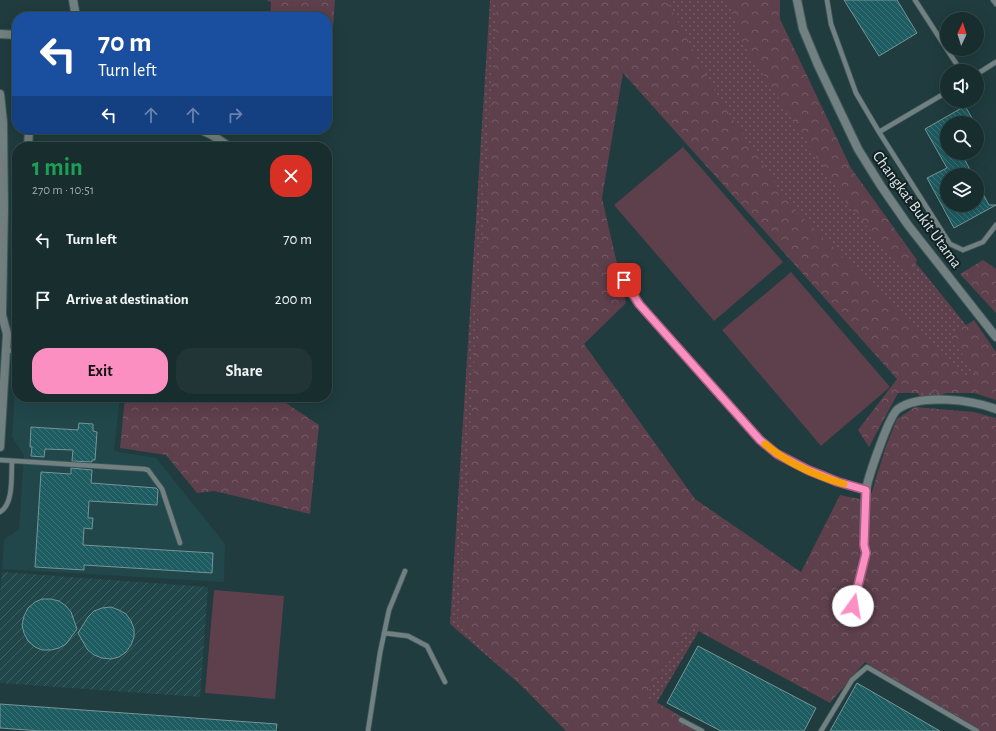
<!DOCTYPE html>
<html lang="en">
<head>
<meta charset="utf-8">
<style>
	body { margin:0; font-family:"Alegreya Sans",sans-serif; background:#213536; color:#f1f3f6; height:100vh; display:flex; flex-direction:column; font-size:15px; white-space:nowrap }
	* { box-sizing:border-box; margin:0 }
	p { font-size:13px; color:#9fa8aa }
	.icon { flex:none; width:22px; height:22px; fill:none; stroke:currentColor; stroke-width:2; stroke-linecap:round; stroke-linejoin:round }
	.map { position:relative; flex:1; overflow:hidden }
	.details { position:absolute; left:12px; top:142px; width:320px; height:260px; display:flex; flex-direction:column; background:#182d2e; border-radius:16px; box-shadow:0 4px 16px #0002,0 0 0 1px #36494a }
	.details>* { flex:none }
	.top-card { position:absolute; left:12px; top:12px; width:320px; height:122px; border-radius:16px; box-shadow:0 4px 16px #0002,0 0 0 1px #36494a; background:#1a4fa0; color:#fff; overflow:hidden }
	.needle { width:26px; rotate:4deg }
	.controls { position:absolute; left:940px; top:12px; display:grid; gap:8px }
	.controls a { display:grid; place-items:center; width:44px; height:44px; border-radius:50%; background:#182d2e; box-shadow:0 4px 16px #0002,0 0 0 1px #36494a; font-size:20px }
	.pin { position:absolute; display:grid; place-items:center; width:34px; height:34px; color:#fff; margin:-17px; border-radius:8px; box-shadow:0 2px 6px #0006 }
	.me { position:absolute; width:44px; margin:-22px; rotate:13deg; stroke-linejoin:round; filter:drop-shadow(0 0 3px #0008) }
	.turn { display:flex; align-items:center; gap:14px; height:84px; padding:0 20px; font-size:18px }
	.turn .icon { width:52px; height:52px; stroke-width:2.5 }
	.turn b { display:block; font-size:28px; line-height:34px }
	.lanes { display:flex; align-items:center; height:38px; padding:0 20px; background:#0003; justify-content:center; gap:20px; direction:ltr }
	.lanes .off { opacity:.35 }
	.round { display:grid; place-items:center; flex:none; width:42px; height:42px; border-radius:16px; background:#213536 }
	.headline { display:flex; align-items:center; justify-content:space-between; height:68px; padding:0 20px }
	h1 { font-size:24px; font-weight:600; line-height:30px; color:#1e9e55 }
	.button { display:flex; gap:8px; margin-top:auto; padding:8px 20px }
	.button a { flex:1; height:46px; border-radius:16px; background:#fc8fc1; color:#111; font-size:16px; font-weight:600; line-height:46px; text-align:center }
	.button a+a { background:#213536; color:#f1f3f6 }
	ul { padding:0; list-style:none }
	li { display:flex; align-items:center; gap:12px; height:60px; padding:0 20px }
	li div { flex:1 }
	li b { display:block; font-size:15px }
	li em { font-style:normal }
	.map>svg:first-child { display:block }
	.built { fill:#21474b }
	.industrial { fill:url(#industrial-furrows) }
	.green { fill:url(#green-dots) }
	.forest { fill:url(#forest-crowns) }
	.pitch { fill:#5e3f4c }
	.building { fill:url(#building-back-hatch); stroke:#769598 }
	.lines { fill:none; stroke-linecap:round; stroke-linejoin:round }
	.service-casing { stroke:#3e585a; stroke-width:6 }
	.minor-casing { stroke:#3e585a; stroke-width:10 }
	.tertiary-casing { stroke:#3e585a; stroke-width:10 }
	.service { stroke:#738081; stroke-width:4.5 }
	.minor { stroke:#738081; stroke-width:8 }
	.tertiary { stroke:#738081; stroke-width:8 }
	.route-casing { stroke:#a45d7d; stroke-width:10 }
	.route { stroke:#fc8fc1; stroke-width:7 }
	.slow { stroke:#f59e0b; stroke-width:7 }
	.labels { text-anchor:middle; stroke-width:4; stroke-linejoin:round; paint-order:stroke }
	.street-label { font-size:16px; fill:#daeaeb; stroke:#142022 }
</style>
</head>
<body>
<div class="map">
<svg width="996" height="731" viewBox="0 0 996 731">
	<defs>
		<pattern id="industrial-furrows" width="10" height="10" patternUnits="userSpaceOnUse"><rect width="10" height="10" fill="#21474b"/><path d="M-1 1l2-2M0 10L10 0M9 11l2-2" fill="none" stroke="#416265"/></pattern>
		<pattern id="green-dots" width="8" height="8" patternUnits="userSpaceOnUse"><rect width="8" height="8" fill="#5e3f4c"/><path d="M2 2h.1M6 6h.1" fill="none" stroke="#745b66" stroke-width="1.8" stroke-linecap="round"/></pattern>
		<pattern id="forest-crowns" width="20" height="18" patternUnits="userSpaceOnUse"><rect width="20" height="18" fill="#5e3f4c"/><path d="M2 6a3 3 0 1 1 6 0M12 15a3 3 0 1 1 6 0" fill="none" stroke="#745b66"/></pattern>
		<pattern id="building-back-hatch" width="6" height="6" patternUnits="userSpaceOnUse"><rect width="6" height="6" fill="#1d5c61"/><path d="M-1 5l2 2M0 0l6 6M5-1l2 2" fill="none" stroke="#3d7478"/></pattern>
	</defs>
	<rect width="100%" height="100%" fill="#203c3e"/>
	<!-- built -->
	<path class="built" d="M 17,360 L 17,397 L 120,397 L 114,451 L 156,458 L 225,544 L 224,582 L 2,569 L 4,540 L 19,529 L 24,455 L 12,437 Z"/>
	<!-- industrial -->
	<path class="industrial" d="M 2,572 L 208,587 L 200,697 L 0,683 L 0,596 Z"/>
	<!-- green -->
	<path class="green" d="M 490,0 L 773,0 L 773,26 L 861,195 L 996,362 L 996,378 L 923,400 L 631,44 L 586,70 L 562,336 L 700,629 L 640,731 L 574,731 L 450,624 Z"/>
	<!-- forest -->
	<path class="forest" d="M 266,0 L 335,0 L 330,70 L 327,70 L 327,17 L 270,17 L 271,2 Z
		M 497,0 L 670,0 L 669,5 L 719,99 L 790,205 L 963,376 L 977,376 L 950,336 L 974,320 L 996,352 L 996,400 L 974,393 L 898,393 L 869,447 L 858,430 L 897,379 L 623,73 L 602,198 L 626,303 L 584,344 L 695,499 L 801,572 L 840,495 L 869,501 L 886,446 L 897,419 L 915,407 L 974,412 L 996,418 L 996,731 L 972,731 L 865,662 L 830,703 L 691,627 L 646,696 L 706,731 L 566,731 L 458,621 Z
		M 728,0 L 780,0 L 780,19 L 851,168 L 917,260 L 909,276 L 845,201 L 742,42 Z
		M 983,260 L 996,269 L 996,313 L 960,274 Z
		M 125,397 L 277,397 L 319,425 L 310,514 L 214,491 L 197,493 L 166,455 L 120,448 Z"/>
	<!-- pitch -->
	<path class="pitch" d="M 683,147 L 783,262 L 714,321 L 614,205 Z
		M 791,272 L 890,387 L 821,446 L 722,330 Z
		M 214,590 L 284,596 L 275,699 L 205,693 Z"/>
	<!-- building -->
	<path class="building" d="M 844,0 L 897,0 L 917,33 L 879,56 Z
		M 965,106 L 975,123 L 947,123 L 947,153 L 961,153 L 973,175 L 947,175 L 947,205 L 977,205 L 977,183 L 989,205 L 996,205 L 954,228 L 927,178 L 947,168 L 925,129 Z
		M 79,423 L 93,424 L 93,431 L 97,432 L 95,460 L 92,460 L 92,462 L 72,461 L 73,450 L 45,449 L 44,457 L 31,456 L 32,447 L 30,447 L 31,427 L 78,430 Z
		M 71,468 L 92,470 L 91,483 L 156,488 L 158,490 L 157,505 L 89,501 L 88,518 L 93,518 L 92,529 L 84,528 L 83,545 L 213,553 L 212,573 L 84,565 L 84,570 L 35,567 L 41,472 L 71,474 Z
		M 42,599 L 51,599 L 59,601 L 66,606 L 71,612 L 77,629 L 66,644 L 59,648 L 51,650 L 42,650 L 35,647 L 28,641 L 24,633 L 22,625 L 24,616 L 28,608 L 35,602 Z
		M 111,607 L 119,610 L 126,614 L 131,621 L 134,629 L 134,637 L 131,645 L 126,652 L 119,657 L 111,659 L 102,658 L 94,655 L 87,649 L 78,633 L 88,617 L 94,611 L 102,608 Z
		M 698,646 L 816,708 L 804,731 L 721,731 L 667,703 Z
		M 857,683 L 940,731 L 830,731 Z
		M 0,704 L 277,724 L 276,731 L 41,731 L 0,728 Z"/>
	<g class="lines">
		<defs>
			<path id="service" d="M 827,0 L 831,24 L 856,93 L 879,132 L 950,244 L 963,250 L 983,242 L 996,225
				M 915,0 L 961,71
				M 993,0 L 996,4
				M 977,74 L 996,62
				M 879,132 L 947,92
				M 623,280 L 639,305 L 760,440 L 777,455 L 809,470 L 838,482 L 866,490
				M 6,349 L 17,353
				M 32,397 L 68,399 L 72,397
				M 0,460 L 144,469 L 148,470 L 162,489 L 180,543
				M 0,512 C 14,504 11,475 12,461
				M 384,633 L 408,636 L 427,646 L 445,682
				M 681,720 L 702,731
				M 368,731 L 380,653 L 389,610 L 405,571
				M 821,731 L 852,680 L 867,667 L 977,731"/>
			<path id="minor" d="M 73,0 L 76,17
				M 797,0 L 803,29 L 818,65 L 858,149 L 881,186 L 908,225 L 996,337
				M 0,34 L 17,35
				M 199,129 L 212,135 L 230,147
				M 28,147 L 29,129
				M 853,606 L 866,553 L 864,545 C 864,528 863,506 866,490 C 868,478 889,415 898,409 C 920,393 972,400 996,409"/>
			<path id="tertiary" d="M 0,94 L 3,122 L 4,209 L 2,315 L 7,334 L 0,447"/>
		</defs>
		<!-- service casing -->
		<use href="#service" class="service-casing"/>
		<!-- minor casing -->
		<use href="#minor" class="minor-casing"/>
		<!-- tertiary casing -->
		<use href="#tertiary" class="tertiary-casing"/>
		<!-- service -->
		<use href="#service" class="service"/>
		<!-- minor -->
		<use href="#minor" class="minor"/>
		<!-- tertiary -->
		<use href="#tertiary" class="tertiary"/>
	</g>
	<g class="lines">
		<defs>
			<path id="route" d="M 624,280 L 639,304 L 760,440 L 777,454 L 808,470 L 838,482 L 866,490 L 864,545 L 866,553 L 853,606"/>
		</defs>
		<!-- route casing -->
		<use href="#route" class="route-casing"/>
		<!-- route -->
		<use href="#route" class="route"/>
		<!-- slow -->
		<path class="slow" d="M 765,444 C 787,463 817,476 844,484"/>
	</g>
	<g class="labels">
		<!-- street labels -->
		<g class="street-label">
			<text transform="translate(918 209) rotate(54)" y="6">Changkat Bukit Utama</text>
		</g>
	</g>
</svg>
<div class="controls">
<a><svg class="needle" viewBox="-14 -14 28 28"><path d="M0-13l5 13h-10z" fill="#e53935"/><path d="M0 13l5-13h-10z" fill="#9fa8aa"/></svg></a>
<a><svg class="icon" aria-label="sound" viewBox="0 0 24 24"><path d="M4 9h4l5-4v14l-5-4H4zM17 9q2 3 0 6"/></svg></a>
<a><svg class="icon" aria-label="search" viewBox="0 0 24 24"><circle cx="10" cy="10" r="6"/><path d="M15 15l6 6"/></svg></a>
<a><svg class="icon" aria-label="layers" viewBox="0 0 24 24"><path d="M12 4l9 5-9 5-9-5zM3 14l9 5 9-5"/></svg></a>
</div>
<div class="pin" style="left:624px;top:280px;background:#d93025"><svg class="icon" aria-label="arrive" viewBox="0 0 24 24"><path d="M6 21V4h12l-3 4 3 4H6"/></svg></div>
<svg class="me" style="left:853px;top:606px" viewBox="-20 -20 40 40"><circle r="19" fill="#fff"/><path d="M0-13L10 11 0 6-10 11z" fill="#fc8fc1"/></svg>
<div class="top-card">
<div class="turn"><svg class="icon" aria-label="left" viewBox="0 0 24 24"><path d="M17 20v-9H6M10 6l-5 5 5 5"/></svg><div><b>70 m</b>Turn left</div></div>
<div class="lanes"><svg class="icon" aria-label="left" viewBox="0 0 24 24"><path d="M17 20v-9H6M10 6l-5 5 5 5"/></svg><svg class="icon off" aria-label="ahead" viewBox="0 0 24 24"><path d="M12 20V5M6 11l6-6 6 6"/></svg><svg class="icon off" aria-label="ahead" viewBox="0 0 24 24"><path d="M12 20V5M6 11l6-6 6 6"/></svg><svg class="icon off" aria-label="right" viewBox="0 0 24 24"><path d="M7 20v-9h11M14 6l5 5-5 5"/></svg></div>
</div>
<section class="details">
<div class="headline"><div><h1>1 min</h1><p>270 m · 10:51</p></div><a class="round" style="background:#d93025;color:#fff"><svg class="icon" aria-label="close" viewBox="0 0 24 24"><path d="M6 6l12 12M18 6L6 18"/></svg></a></div>
<ul>
<li><svg class="icon" aria-label="left" viewBox="0 0 24 24"><path d="M17 20v-9H6M10 6l-5 5 5 5"/></svg><div><b>Turn left</b></div><em>70 m</em></li>
<li><svg class="icon" aria-label="arrive" viewBox="0 0 24 24"><path d="M6 21V4h12l-3 4 3 4H6"/></svg><div><b>Arrive at destination</b></div><em>200 m</em></li>
</ul>
<div class="button"><a>Exit</a><a>Share</a></div>
</section>
</div>
</body>
</html>
